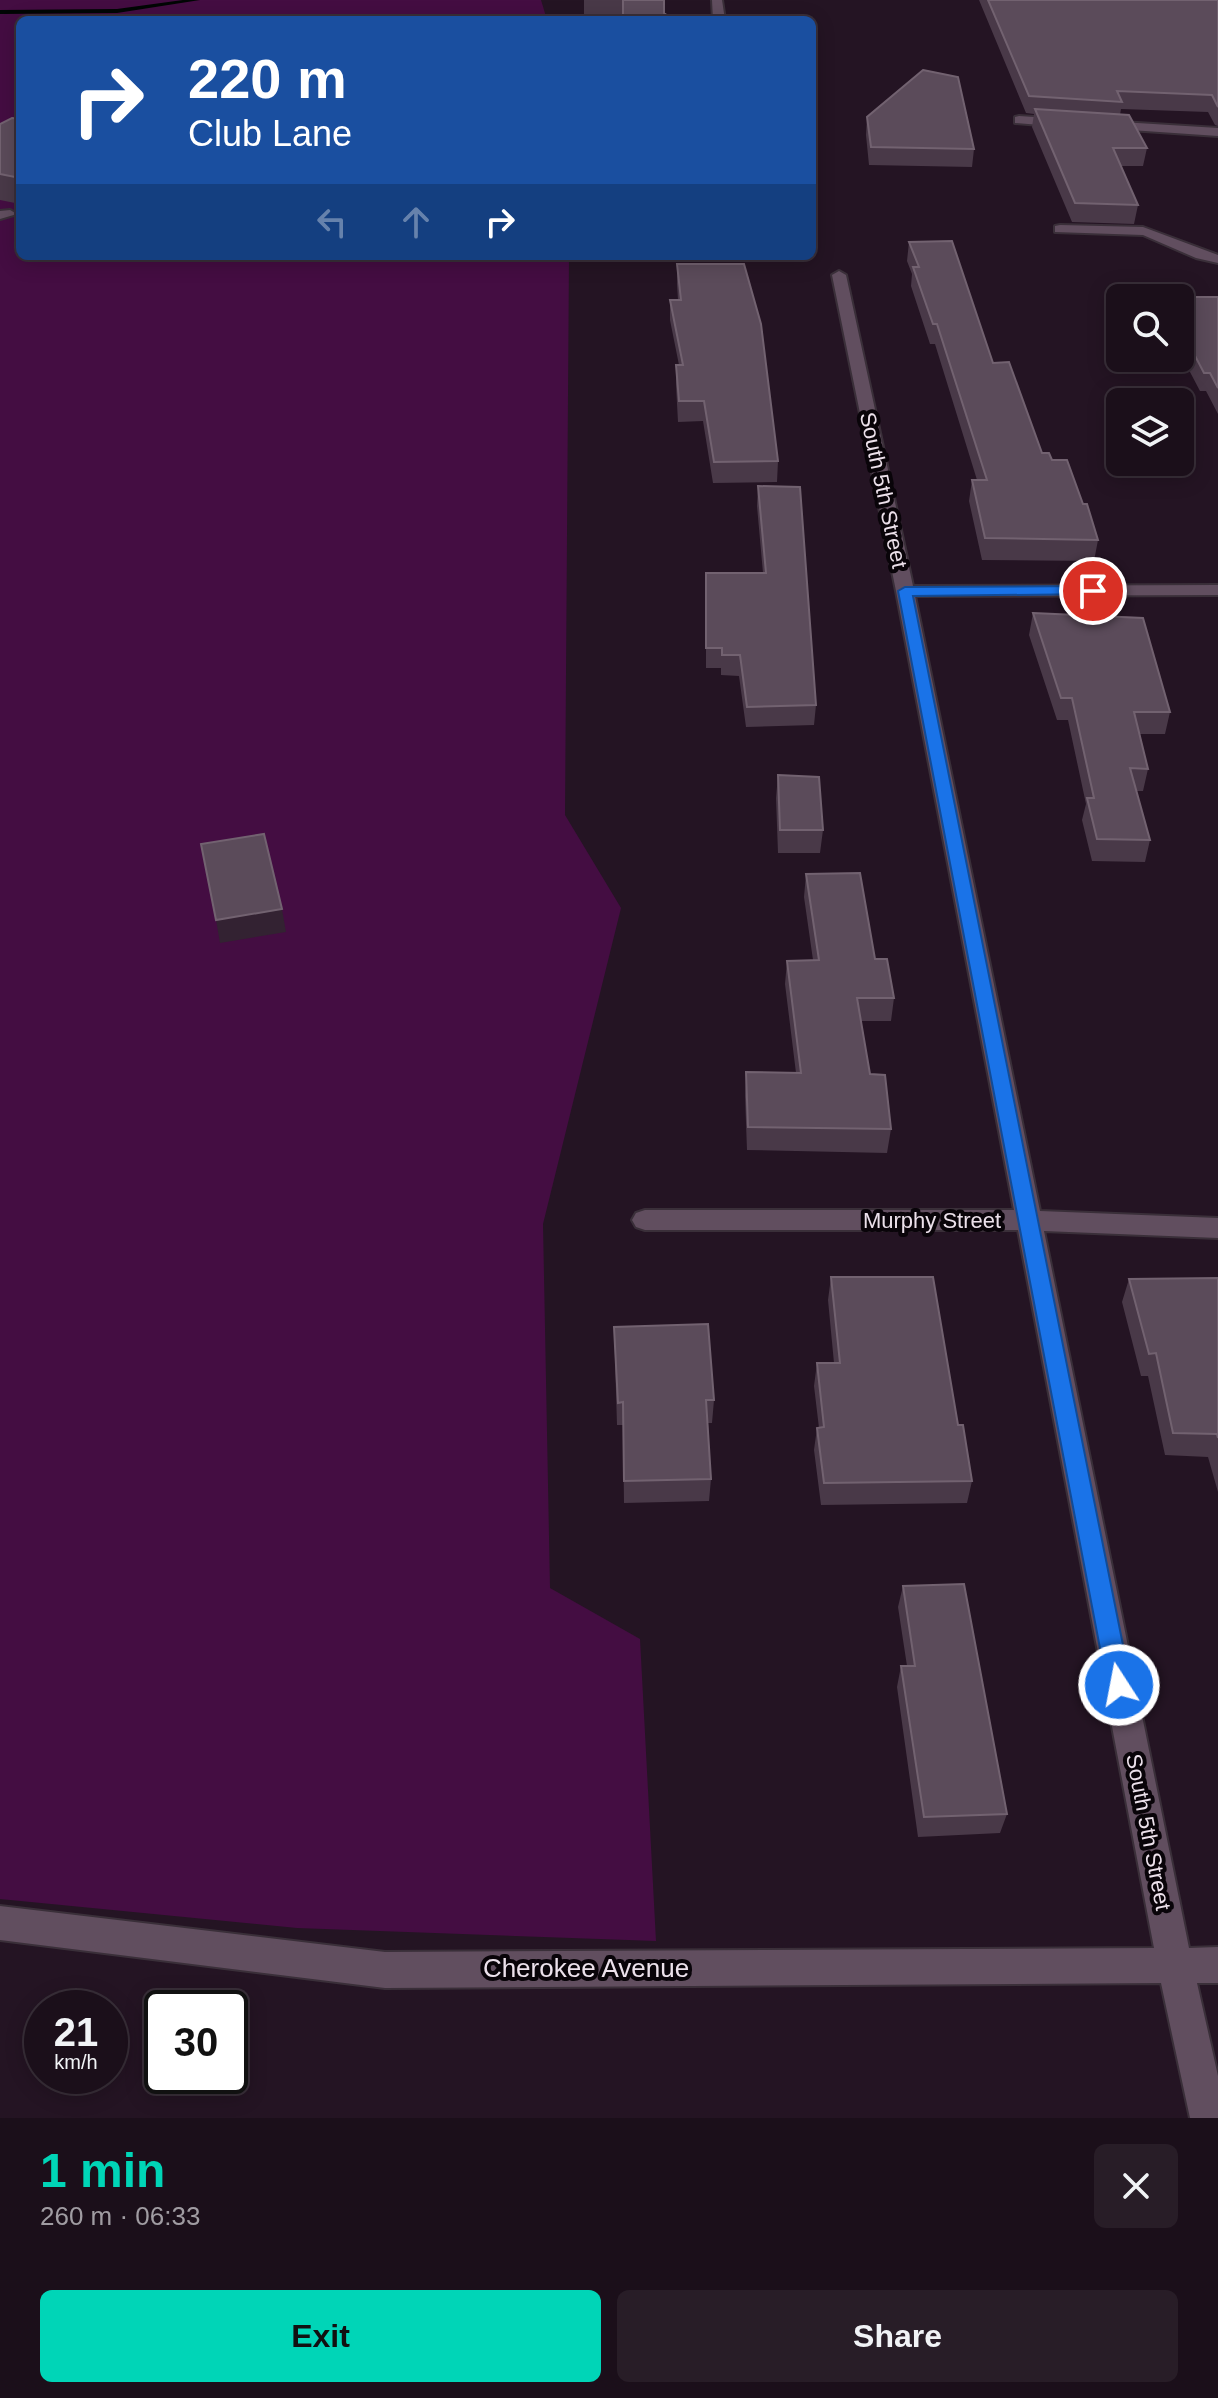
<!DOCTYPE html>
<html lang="en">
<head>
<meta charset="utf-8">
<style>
	body { margin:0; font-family:Helvetica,sans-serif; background:#281d27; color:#f1f3f6; height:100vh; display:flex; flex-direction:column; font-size:30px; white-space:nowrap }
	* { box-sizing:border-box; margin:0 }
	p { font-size:26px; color:#a09ca2 }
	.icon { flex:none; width:44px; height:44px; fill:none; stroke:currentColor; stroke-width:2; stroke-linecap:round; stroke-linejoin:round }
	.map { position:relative; height:2118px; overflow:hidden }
	.drawer { display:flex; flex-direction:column; background:#1b0f1a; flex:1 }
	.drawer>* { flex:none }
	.banner { position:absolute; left:16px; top:16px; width:800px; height:244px; border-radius:12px; box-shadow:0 4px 20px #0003,0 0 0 2px #392f39; background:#1a4fa0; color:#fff; overflow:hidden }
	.fabs { position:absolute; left:1106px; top:284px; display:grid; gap:16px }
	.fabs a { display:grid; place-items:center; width:88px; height:88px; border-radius:12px; background:#1b0f1a; box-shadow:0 4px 20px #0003,0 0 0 2px #392f39; font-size:40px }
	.speed { position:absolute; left:24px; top:1990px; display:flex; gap:16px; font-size:40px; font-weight:700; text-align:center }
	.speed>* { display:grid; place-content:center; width:104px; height:104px; border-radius:50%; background:#1b0f1a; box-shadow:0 4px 20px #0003,0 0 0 2px #392f39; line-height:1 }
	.speed small { font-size:20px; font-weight:400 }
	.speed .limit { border:4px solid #111; border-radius:12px; background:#fff; color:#111 }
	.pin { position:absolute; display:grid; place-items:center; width:68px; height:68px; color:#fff; margin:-34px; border:4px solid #fff; border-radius:50%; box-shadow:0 2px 8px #0007 }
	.me { position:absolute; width:88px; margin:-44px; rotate:349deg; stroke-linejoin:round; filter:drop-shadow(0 0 6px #0008) }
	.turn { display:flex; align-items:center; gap:28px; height:168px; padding:0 40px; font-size:36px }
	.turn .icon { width:104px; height:104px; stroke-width:2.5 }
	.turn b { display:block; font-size:56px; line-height:68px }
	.lanes { display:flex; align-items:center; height:76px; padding:0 40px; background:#0003; justify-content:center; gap:40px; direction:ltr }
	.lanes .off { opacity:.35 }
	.round { display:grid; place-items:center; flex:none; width:84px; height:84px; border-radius:12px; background:#281d27 }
	.headline { display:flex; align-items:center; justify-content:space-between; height:136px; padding:0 40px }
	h1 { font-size:48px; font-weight:700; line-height:60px; color:#00d5b7 }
	.primary-button { display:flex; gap:16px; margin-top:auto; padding:16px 40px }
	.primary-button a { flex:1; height:92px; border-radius:12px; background:#00d5b7; color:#111; font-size:32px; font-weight:700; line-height:92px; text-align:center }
	.primary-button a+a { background:#281d27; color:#f1f3f6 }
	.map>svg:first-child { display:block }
	.green { fill:#440d42 }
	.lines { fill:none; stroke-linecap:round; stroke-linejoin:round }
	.stream { fill:#000604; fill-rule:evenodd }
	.minor-casing { stroke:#3a2f39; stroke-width:4 }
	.minor { fill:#614e5f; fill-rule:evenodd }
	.wall { fill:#493948 }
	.shaded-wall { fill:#332232 }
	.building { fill:#5b4b5a; stroke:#726270; stroke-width:2 }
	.route { fill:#1a73e8; stroke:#114b97; stroke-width:2 }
	.labels { text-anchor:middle; stroke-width:8; stroke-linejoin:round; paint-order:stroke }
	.street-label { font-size:22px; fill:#ece1eb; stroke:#090409 }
	.near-street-label { font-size:26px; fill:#ece1eb; stroke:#090409 }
</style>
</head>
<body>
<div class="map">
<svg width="1218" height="2118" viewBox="0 0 1218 2118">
	<rect width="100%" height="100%" fill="#241423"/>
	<!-- green -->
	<path class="green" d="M 0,0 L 541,0 L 547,20 L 20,20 L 20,256 L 569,256 L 565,815 L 621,908 L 543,1224 L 550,1588 L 640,1639 L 656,1941 L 297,1928 L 0,1899 Z"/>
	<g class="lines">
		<!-- stream -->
		<path class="stream" d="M 183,0 L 200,0 L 117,13 L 0,14 L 0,10 L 117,9 Z"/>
		<defs>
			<path id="minor" d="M 712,0 L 722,0 L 725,20 L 713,20 Z
				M 1019,116 L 1064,119 L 1070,123 L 1064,127 L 1015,123 L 1015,117 Z
				M 1105,121 L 1218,128 L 1218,136 L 1101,128 L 1101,122 Z
				M 0,211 L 10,210 L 17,214 L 0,219 Z
				M 1060,225 L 1143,227 L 1218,255 L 1218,263 L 1196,258 L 1143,235 L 1055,232 L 1055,226 Z
				M 839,271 L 846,275 L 913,586 L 1218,585 L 1218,595 L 915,596 L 1040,1211 L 1218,1218 L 1218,1238 L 1044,1231 L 1189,1948 L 1218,1947 L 1218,1983 L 1197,1983 L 1218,2076 L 1218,2118 L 1190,2118 L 1161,1983 L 385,1988 L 0,1940 L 0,1906 L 385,1952 L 1154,1948 L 1018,1230 L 645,1230 L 636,1227 L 632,1220 L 636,1213 L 645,1210 L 1014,1210 L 896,591 L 832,275 Z"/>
		</defs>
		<!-- minor casing -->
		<use href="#minor" class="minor-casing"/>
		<!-- minor -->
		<use href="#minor" class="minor"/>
	</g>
	<!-- wall -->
	<path class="wall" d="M 584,0 L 664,0 L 623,17 L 584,17 Z
		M 979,0 L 1218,0 L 1218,126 L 1215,125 L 1208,112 L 1121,109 L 1120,115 L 1147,148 L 1143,166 L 1121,166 L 1138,205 L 1134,224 L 1072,222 L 1032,127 L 1034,114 L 1026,113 Z
		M 867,117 L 974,149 L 972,167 L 869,165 L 866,135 Z
		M 20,119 L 20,204 L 0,200 L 0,124 Z
		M 909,242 L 993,363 L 1042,453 L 1052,460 L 1083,504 L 1098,540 L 1094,561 L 982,560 L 969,501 L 972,480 L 977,480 L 935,344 L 930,344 L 911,286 L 912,274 L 907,261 Z
		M 677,264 L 778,461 L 777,482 L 713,483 L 703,421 L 678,422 L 676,385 L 676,365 L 679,365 L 670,320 L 670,300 L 678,300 L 677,284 Z
		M 1218,297 L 1218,414 L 1206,391 L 1200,391 L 1180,353 L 1180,298 Z
		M 758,486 L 816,705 L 814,725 L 746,727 L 739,676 L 721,675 L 721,668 L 706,668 L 706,573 L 763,573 L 757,506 Z
		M 1033,613 L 1170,712 L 1165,734 L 1140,734 L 1148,769 L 1143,791 L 1136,791 L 1150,840 L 1145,862 L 1092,861 L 1082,820 L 1086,804 L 1068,720 L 1057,720 L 1029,635 Z
		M 778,775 L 823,830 L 820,853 L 778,853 L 776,798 Z
		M 806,874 L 875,959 L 894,998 L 891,1021 L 861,1021 L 870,1074 L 891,1129 L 887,1153 L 747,1150 L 745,1096 L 746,1072 L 796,1073 L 785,984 L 787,961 L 813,960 L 804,897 Z
		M 831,1277 L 958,1425 L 972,1481 L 967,1503 L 821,1505 L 814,1450 L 817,1428 L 819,1428 L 814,1386 L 817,1363 L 834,1363 L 828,1300 Z
		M 1218,1278 L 1218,1492 L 1208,1457 L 1165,1455 L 1148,1376 L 1141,1376 L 1122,1302 L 1129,1279 Z
		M 614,1327 L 714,1400 L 712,1423 L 708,1423 L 711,1479 L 709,1501 L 624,1503 L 623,1425 L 617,1425 Z
		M 903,1586 L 1007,1814 L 1000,1833 L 918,1837 L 897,1687 L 901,1666 L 907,1666 L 898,1607 Z"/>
	<!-- shaded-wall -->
	<path class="shaded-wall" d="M 282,909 L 286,932 L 220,943 L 216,920 Z"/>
	<!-- building -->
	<path class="building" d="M 623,0 L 664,0 L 664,13 L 673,20 L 623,20 Z
		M 988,0 L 1218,0 L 1218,107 L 1212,95 L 1117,91 L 1122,102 L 1029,96 Z
		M 923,70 L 958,77 L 974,149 L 871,147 L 867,117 Z
		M 1035,109 L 1129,115 L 1147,148 L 1113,148 L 1138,205 L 1075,203 Z
		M 12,118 L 20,119 L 20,178 L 0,174 L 0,124 Z
		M 952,241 L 993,363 L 1009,362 L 1042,453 L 1049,453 L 1052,460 L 1067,460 L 1083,504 L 1087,504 L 1098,540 L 985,538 L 972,480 L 987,480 L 937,324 L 933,324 L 913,267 L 919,267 L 909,242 Z
		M 677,264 L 744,264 L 761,324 L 778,461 L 714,462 L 704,401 L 679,401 L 676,365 L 683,365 L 670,300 L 681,300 Z
		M 1165,297 L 1218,297 L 1218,388 L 1210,373 L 1204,373 L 1180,327 L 1180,298 Z
		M 758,486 L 800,487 L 816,705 L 747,707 L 740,655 L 722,655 L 722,648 L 706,648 L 706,573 L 766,573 Z
		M 1033,613 L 1143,618 L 1170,712 L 1134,712 L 1148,769 L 1130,768 L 1150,840 L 1097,839 L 1087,798 L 1094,798 L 1072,698 L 1061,698 Z
		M 778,775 L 819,777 L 823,830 L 780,830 Z
		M 264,834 L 282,909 L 216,920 L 201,844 Z
		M 860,873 L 875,959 L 887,959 L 894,998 L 857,998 L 870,1074 L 885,1075 L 891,1129 L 748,1127 L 746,1072 L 801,1073 L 787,961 L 819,960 L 806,874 Z
		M 831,1277 L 933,1277 L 958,1425 L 963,1425 L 972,1481 L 824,1483 L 817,1428 L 824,1427 L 817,1363 L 840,1363 Z
		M 1218,1278 L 1218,1438 L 1217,1434 L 1173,1433 L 1156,1353 L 1149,1354 L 1129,1279 Z
		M 708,1324 L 714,1400 L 706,1400 L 711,1479 L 624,1481 L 623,1402 L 618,1403 L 614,1327 Z
		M 964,1584 L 1007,1814 L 924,1817 L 901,1666 L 915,1666 L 903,1586 Z"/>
	<!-- route -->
	<path class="route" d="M 1093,586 L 1098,588 L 1098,594 L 913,596 L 1131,1685 L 1128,1693 L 1119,1696 L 1111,1693 L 1107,1685 L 898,591 L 905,587 Z"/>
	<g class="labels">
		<!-- street labels -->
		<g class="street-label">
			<text transform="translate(884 490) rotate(78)" y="8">South 5th Street</text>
			<text x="932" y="1228">Murphy Street</text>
			<text transform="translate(1149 1832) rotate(79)" y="8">South 5th Street</text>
		</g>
		<!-- near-street labels -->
		<g class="near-street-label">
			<text x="586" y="1977">Cherokee Avenue</text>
		</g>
	</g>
</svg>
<div class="fabs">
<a><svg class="icon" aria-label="search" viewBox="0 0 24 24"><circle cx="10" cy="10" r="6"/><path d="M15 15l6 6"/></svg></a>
<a><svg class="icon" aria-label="layers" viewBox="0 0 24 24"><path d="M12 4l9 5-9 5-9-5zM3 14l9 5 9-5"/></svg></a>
</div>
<div class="speed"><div>21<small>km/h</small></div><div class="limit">30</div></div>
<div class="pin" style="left:1093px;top:591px;background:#d93025"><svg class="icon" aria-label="arrive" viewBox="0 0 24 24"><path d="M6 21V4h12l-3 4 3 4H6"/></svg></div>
<svg class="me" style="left:1119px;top:1685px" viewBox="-20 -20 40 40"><circle r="17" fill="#1a73e8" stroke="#fff" stroke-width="3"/><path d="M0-11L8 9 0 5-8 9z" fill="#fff"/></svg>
<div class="banner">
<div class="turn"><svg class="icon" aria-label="right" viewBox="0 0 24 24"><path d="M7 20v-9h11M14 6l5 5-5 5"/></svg><div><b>220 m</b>Club Lane</div></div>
<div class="lanes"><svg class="icon off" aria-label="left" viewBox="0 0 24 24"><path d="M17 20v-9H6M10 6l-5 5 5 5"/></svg><svg class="icon off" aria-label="ahead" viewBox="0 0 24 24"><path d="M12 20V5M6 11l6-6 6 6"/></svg><svg class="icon" aria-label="right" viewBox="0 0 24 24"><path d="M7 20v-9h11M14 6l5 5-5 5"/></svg></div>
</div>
</div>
<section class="drawer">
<div class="headline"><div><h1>1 min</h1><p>260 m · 06:33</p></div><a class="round"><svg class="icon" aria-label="close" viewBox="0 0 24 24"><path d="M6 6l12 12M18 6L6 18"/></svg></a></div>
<div class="primary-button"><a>Exit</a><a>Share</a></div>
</section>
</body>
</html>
